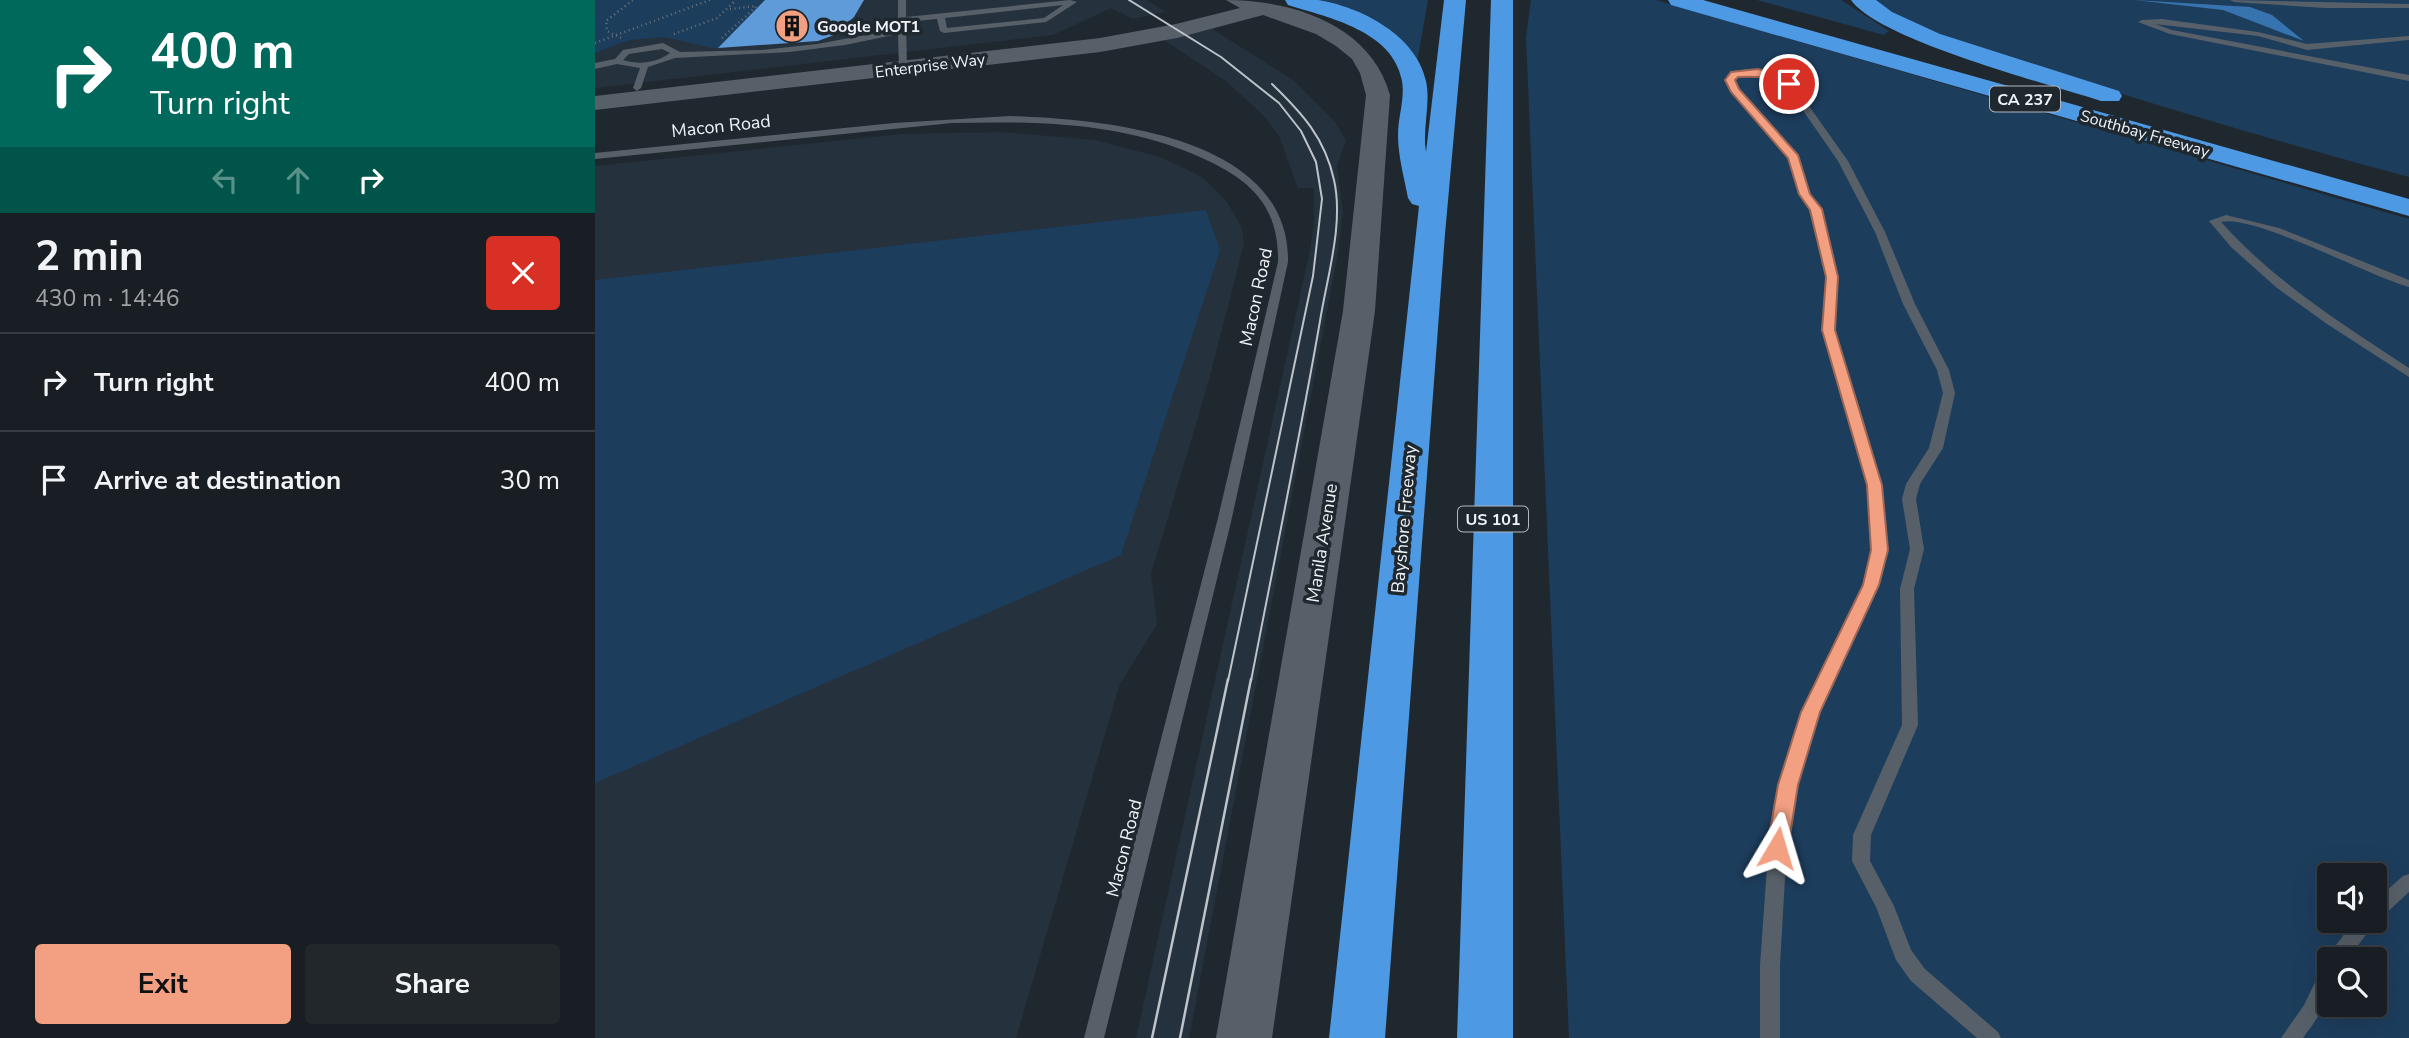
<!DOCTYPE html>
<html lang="en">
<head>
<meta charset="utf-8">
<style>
	body { margin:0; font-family:"Nunito Sans",sans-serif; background:#21272b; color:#f1f3f6; height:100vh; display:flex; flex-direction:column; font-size:26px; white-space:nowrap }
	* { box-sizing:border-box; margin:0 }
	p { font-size:23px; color:#9fa2a6 }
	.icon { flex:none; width:38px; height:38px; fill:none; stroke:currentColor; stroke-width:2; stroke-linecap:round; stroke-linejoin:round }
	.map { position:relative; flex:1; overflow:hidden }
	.drawer { display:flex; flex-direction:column; background:#181e23; width:595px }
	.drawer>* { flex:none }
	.hud { background:#00695c; color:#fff; overflow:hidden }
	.controls { position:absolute; left:1722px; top:863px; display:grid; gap:14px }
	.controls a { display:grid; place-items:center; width:70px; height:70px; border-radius:7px; background:#181e23; box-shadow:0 7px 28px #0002,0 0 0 2px #363c41; font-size:35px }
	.pin { position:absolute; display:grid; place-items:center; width:60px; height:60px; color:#fff; margin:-30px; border:4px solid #fff; border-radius:50%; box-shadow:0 2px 7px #0007 }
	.me { position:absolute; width:77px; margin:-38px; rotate:7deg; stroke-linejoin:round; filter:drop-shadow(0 0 5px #0008) }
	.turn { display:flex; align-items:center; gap:24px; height:147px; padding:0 35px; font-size:32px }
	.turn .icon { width:91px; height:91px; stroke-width:2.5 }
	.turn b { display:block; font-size:49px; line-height:60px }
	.lanes { display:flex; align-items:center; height:66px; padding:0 35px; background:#0003; justify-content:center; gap:35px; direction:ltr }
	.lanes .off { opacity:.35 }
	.round { display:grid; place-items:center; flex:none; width:74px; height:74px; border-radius:7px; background:#21272b }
	.overview { display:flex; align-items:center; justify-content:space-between; height:119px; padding:0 35px }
	h1 { font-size:42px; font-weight:700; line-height:52px }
	.button { display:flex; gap:14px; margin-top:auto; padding:14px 35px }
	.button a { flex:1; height:80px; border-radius:7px; background:#f39f82; color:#111; font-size:28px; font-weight:700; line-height:80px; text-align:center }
	.button a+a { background:#21272b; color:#f1f3f6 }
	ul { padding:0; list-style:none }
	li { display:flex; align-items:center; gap:21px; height:98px; padding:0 35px; border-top:2px solid #363c41 }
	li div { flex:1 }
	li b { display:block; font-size:26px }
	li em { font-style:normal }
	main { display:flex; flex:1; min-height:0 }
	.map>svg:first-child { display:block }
	.built { fill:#25313d }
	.green { fill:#1d3d5d; fill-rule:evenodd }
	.water { fill:#3773ae }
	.building { fill:#5f9bd9 }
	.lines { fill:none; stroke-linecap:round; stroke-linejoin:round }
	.path { stroke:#6b7278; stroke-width:2.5; stroke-dasharray:1 3.5; stroke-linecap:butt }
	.lane { fill:#576068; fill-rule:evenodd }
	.secondary { fill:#576068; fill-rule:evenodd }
	.highway { fill:#4d99e4; fill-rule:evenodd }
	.tram-far1 { stroke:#bdc3c8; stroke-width:2 }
	.tram { stroke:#bdc3c8; stroke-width:2.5 }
	.route { fill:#f39f82; stroke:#9e6754; stroke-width:2 }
	.labels { text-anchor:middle; stroke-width:7; stroke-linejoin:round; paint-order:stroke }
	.far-poi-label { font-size:16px; font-weight:bold; fill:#eff4f9; stroke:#20282f; text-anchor:start }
	.far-street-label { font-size:16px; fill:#eff4f9; stroke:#20282f }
	.shield { fill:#20282f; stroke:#b1b7bc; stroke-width:2 }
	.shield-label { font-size:16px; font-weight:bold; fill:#eff4f9 }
	.street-label { font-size:18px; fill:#eff4f9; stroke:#20282f }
</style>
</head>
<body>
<main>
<section class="drawer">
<div class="hud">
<div class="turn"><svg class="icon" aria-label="right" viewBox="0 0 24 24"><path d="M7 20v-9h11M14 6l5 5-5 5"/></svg><div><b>400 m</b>Turn right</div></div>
<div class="lanes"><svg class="icon off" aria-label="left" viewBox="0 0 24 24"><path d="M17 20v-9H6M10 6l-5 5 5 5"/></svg><svg class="icon off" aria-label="ahead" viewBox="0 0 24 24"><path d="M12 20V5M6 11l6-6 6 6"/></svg><svg class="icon" aria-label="right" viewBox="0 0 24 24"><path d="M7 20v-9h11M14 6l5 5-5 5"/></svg></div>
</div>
<div class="overview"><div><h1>2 min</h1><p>430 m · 14:46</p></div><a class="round" style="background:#d93025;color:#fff"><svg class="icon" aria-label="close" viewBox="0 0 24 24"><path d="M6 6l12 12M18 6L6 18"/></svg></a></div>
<ul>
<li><svg class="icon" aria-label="right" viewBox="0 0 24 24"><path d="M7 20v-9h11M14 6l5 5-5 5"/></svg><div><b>Turn right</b></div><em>400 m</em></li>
<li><svg class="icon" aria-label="arrive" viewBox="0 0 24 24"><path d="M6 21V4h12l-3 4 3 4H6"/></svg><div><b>Arrive at destination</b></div><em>30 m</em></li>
</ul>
<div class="button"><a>Exit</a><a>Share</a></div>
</section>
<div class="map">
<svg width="1814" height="1038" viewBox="0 0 1814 1038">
	<rect width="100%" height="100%" fill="#20282f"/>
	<!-- built -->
	<path class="built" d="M 0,0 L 551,0 L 571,12 L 538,19 L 516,8 L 458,35 L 0,88 Z
		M 617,29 L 698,80 L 740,122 L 751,141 L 742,166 L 748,211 L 743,253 L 594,1038 L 541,1038 L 716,246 L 719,218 L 719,188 L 703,188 L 684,136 L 668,115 L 631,81 L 569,40 Z
		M 406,132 L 500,140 L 565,157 L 589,168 L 608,178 L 632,202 L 647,228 L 649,244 L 612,387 L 556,574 L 562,624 L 524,686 L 421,1038 L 0,1038 L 0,166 L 307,134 Z"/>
	<!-- green -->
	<path class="green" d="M 0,0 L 170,0 L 122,49 L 69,37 L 34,40 L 0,53 Z
		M 715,0 L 833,0 L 821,68 L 818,59 Z
		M 936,0 L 1061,0 L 1814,219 L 1814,1038 L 974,1038 L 931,37 ZM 1734,875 L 1780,875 L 1780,920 L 1734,920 ZM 1734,959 L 1780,959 L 1780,1004 L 1734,1004 Z
		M 1162,0 L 1246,0 L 1294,31 L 1289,35 Z
		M 1277,0 L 1814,0 L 1814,177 C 1709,149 1605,118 1501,86 C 1424,63 1346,43 1277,0 Z
		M 611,210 L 625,250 L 526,555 L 0,783 L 0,280 Z"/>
	<!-- water -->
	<path class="water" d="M 1539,0 L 1655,7 L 1677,15 L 1709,41 L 1628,10 Z"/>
	<!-- building -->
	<path class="building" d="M 170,0 L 269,0 L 259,17 L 239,35 L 223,41 L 123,48 Z"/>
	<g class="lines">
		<!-- path -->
		<path class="path" d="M 135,9 L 161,6
			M 79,34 L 122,18 L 141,0
			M 26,38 L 12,31 L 11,21 L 38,0
			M 127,38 L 162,6
			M 0,43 L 115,0"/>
		<!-- lane -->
		<path class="lane" d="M 303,0 L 311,0 L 311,17 L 475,0 L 482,2 L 451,22 L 349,33 L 345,31 L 342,19 L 311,22 L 312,68 L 308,71 L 304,68 L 303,34 L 250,45 L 194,52 L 80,58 L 53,67 L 46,88 L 42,91 L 38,88 L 45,68 L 22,64 L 0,69 L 0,63 L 20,59 L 28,50 L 68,43 L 85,52 L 166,50 L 222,44 L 303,29 ZM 468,5 L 449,18 L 352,28 L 350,18 ZM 67,49 L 75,53 C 61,63 45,65 28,60 L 34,54 Z
			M 1635,0 L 1814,4 L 1814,8 L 1730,8 L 1639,2 Z
			M 1567,19 L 1663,32 L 1712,44 L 1814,36 L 1814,40 L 1712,50 L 1663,36 L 1560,24 L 1577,30 L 1814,75 L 1814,81 L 1575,34 L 1543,22 L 1547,20 Z
			M 1151,69 L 1176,72 L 1197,82 L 1253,161 L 1290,232 L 1320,304 L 1354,370 L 1360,393 L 1348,448 L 1325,484 L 1321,499 L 1329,549 L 1319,589 L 1323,725 L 1276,835 L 1275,861 L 1299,906 L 1316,950 L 1330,969 L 1403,1032 L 1406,1038 L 1382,1038 L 1316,981 L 1301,960 L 1281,907 L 1257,861 L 1258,835 L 1307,725 L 1305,589 L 1315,549 L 1307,499 L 1311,484 L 1334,448 L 1348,393 L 1342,370 L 1308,304 L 1280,232 L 1243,161 L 1191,86 L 1166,75 L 1151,75 L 1140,77 L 1140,84 L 1204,157 L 1215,194 L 1226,209 L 1243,277 L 1240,330 L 1270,425 L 1286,485 L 1291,522 L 1291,550 L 1283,585 L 1223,712 L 1193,825 L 1185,965 L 1185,1038 L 1165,1038 L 1165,965 L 1175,825 L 1207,712 L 1269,585 L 1277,550 L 1277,522 L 1272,485 L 1258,425 L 1228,330 L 1231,277 L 1216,209 L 1205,194 L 1194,158 L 1132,84 L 1133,74 Z
			M 415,116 C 508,119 695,135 693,262 L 636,522 L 509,1038 L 489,1038 L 622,522 L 683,262 C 684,206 656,180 607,158 C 528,122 443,121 357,123 L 0,159 L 0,153 L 299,123 Z
			M 1631,215 L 1684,228 L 1814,280 L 1814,287 C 1774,276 1659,214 1626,222 C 1680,282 1747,324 1814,368 L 1814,377 L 1732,324 L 1682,288 L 1636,247 L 1614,221 Z
			M 1814,874 L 1814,892 L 1787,917 L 1780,920 L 1778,925 L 1753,959 L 1734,959 L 1734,963 L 1732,959 L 1735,953 L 1760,920 L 1780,920 L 1780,901 L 1808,876 Z
			M 1734,966 C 1736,1001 1728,1010 1708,1038 L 1686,1038 L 1709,1005 L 1727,968 Z"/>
		<!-- secondary -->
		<path class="secondary" d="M 631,0 C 698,0 776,25 795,95 L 780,311 L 677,1038 L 621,1038 L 748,311 L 771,95 L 765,73 L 757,59 L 741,46 L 721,34 L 668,15 L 582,38 L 505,52 L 0,110 L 0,96 L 505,38 L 581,24 L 645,8 Z"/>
		<!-- highway -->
		<path class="highway" d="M 690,0 C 701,0 713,0 723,0 C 766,7 821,35 831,81 C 836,104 827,129 831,152 L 849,0 L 871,0 L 850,234 L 790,1038 L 734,1038 L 824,206 L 817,204 L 813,198 C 809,177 803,156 803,135 C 803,117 810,99 807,81 C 798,31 735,18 693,5 Z
			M 896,0 L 918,0 L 918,1038 L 862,1038 Z
			M 1073,0 L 1108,0 L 1814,199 L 1814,216 L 1076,5 Z
			M 1256,0 L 1281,0 L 1297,12 L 1345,34 L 1524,91 L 1527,96 L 1524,101 L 1506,101 C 1454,84 1284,40 1256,0 Z"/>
		<!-- tram-far1 -->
		<path class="tram-far1" d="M 534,0 L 626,57 L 684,103 L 706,131 L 721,162 L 727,199 L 718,276 L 633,681
			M 656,681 C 679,561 704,442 725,321 C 732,277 749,224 739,180 C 730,138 707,113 677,84"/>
		<!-- tram -->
		<path class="tram" d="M 557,1038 L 633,679
			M 585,1038 L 656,679"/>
	</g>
	<!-- route -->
	<path class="route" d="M 1163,69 L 1187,75 L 1199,84 L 1190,86 C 1175,76 1161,76 1143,77 L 1140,80 L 1144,89 L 1203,155 L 1215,194 L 1227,209 L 1243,277 L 1240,330 L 1287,485 L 1293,550 L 1284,585 L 1225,712 L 1203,785 L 1193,848 L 1190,853 L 1175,853 L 1172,848 L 1183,785 L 1206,712 L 1268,585 L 1276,550 L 1272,485 L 1227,330 L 1231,277 L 1215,210 L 1204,194 L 1193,158 L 1136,92 L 1130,80 L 1136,72 Z"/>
	<!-- icons -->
	<defs>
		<symbol id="building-disc" viewBox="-11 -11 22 22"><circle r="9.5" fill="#f39f82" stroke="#20282f"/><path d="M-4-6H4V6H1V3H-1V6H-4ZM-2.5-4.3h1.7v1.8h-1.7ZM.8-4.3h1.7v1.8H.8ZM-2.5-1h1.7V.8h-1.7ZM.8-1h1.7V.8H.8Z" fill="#111"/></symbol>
	</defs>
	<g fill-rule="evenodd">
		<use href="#building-disc" x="178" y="7" width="38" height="38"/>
	</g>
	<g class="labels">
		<!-- far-poi labels -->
		<g class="far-poi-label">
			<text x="222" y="32">Google MOT1</text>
		</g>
		<!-- far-street labels -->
		<g class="far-street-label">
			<text transform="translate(335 65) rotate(-7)" y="6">Enterprise Way</text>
			<text transform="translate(1550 133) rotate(16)" y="6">Southbay Freeway</text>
		</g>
		<!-- shield labels -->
		<g class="shield">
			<rect x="1395" y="86.5" width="70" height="25" rx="5"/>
			<rect x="863" y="506.5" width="70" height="25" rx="5"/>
		</g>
		<g class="shield-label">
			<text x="1430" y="105">CA 237</text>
			<text x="898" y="525">US 101</text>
		</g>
		<!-- street labels -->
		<g class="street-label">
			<text transform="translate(126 126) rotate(-6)" y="6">Macon Road</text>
			<text transform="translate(661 297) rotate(-78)" y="6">Macon Road</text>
			<text transform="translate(809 519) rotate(-85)" y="6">Bayshore Freeway</text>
			<text transform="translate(727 543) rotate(-81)" y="6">Manila Avenue</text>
			<text transform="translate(529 848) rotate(-76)" y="6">Macon Road</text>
		</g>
	</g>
</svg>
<div class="controls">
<a><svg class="icon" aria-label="sound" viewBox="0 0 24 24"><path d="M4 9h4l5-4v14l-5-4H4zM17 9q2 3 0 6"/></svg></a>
<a><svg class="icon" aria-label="search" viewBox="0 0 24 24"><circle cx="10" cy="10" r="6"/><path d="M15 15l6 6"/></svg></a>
</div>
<div class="pin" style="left:1194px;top:84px;background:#d93025"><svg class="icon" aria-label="arrive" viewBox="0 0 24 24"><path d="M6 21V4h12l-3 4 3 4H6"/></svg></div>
<svg class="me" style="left:1182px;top:848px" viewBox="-20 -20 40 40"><path d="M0-17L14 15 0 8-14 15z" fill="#f39f82" stroke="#fff" stroke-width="4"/></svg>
</div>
</main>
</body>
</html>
